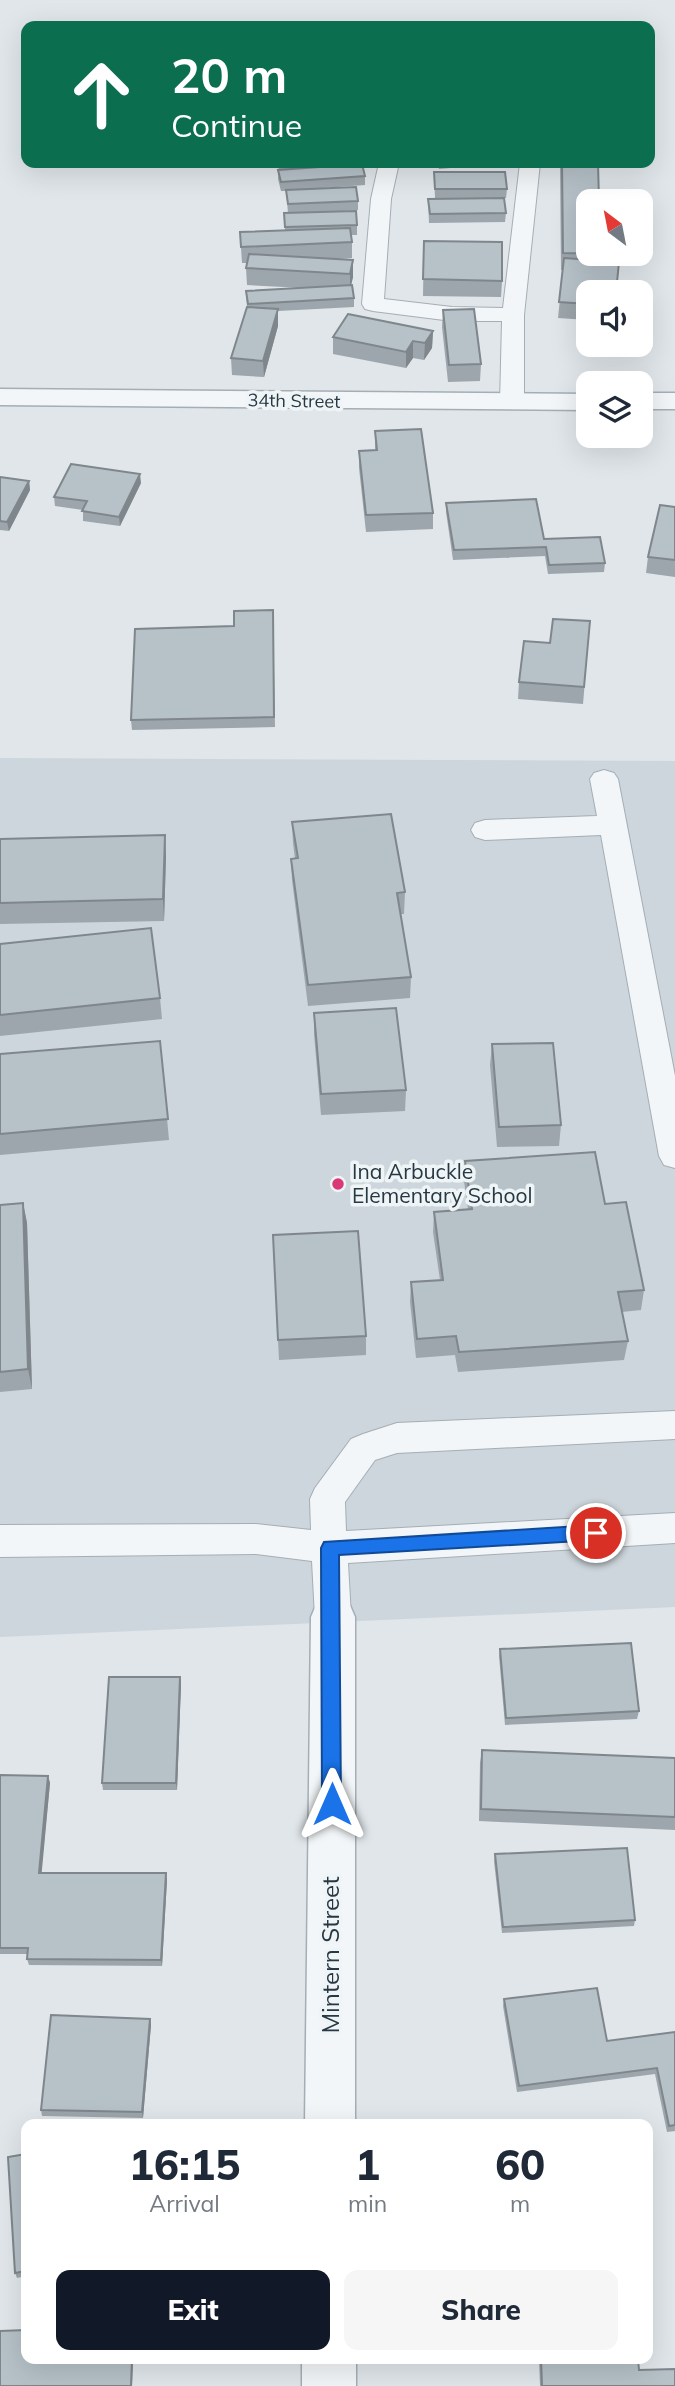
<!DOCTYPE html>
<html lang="en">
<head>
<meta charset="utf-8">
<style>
	body { margin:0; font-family:Mulish,sans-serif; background:#f6f6f7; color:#1f2937; height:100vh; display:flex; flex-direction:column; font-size:26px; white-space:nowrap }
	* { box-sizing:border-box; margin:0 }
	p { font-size:23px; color:#747a83 }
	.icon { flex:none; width:38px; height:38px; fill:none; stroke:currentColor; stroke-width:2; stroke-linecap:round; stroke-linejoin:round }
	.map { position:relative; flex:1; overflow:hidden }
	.drawer { position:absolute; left:21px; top:2119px; width:632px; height:245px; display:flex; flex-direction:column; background:#fff; border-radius:14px; box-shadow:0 7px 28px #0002 }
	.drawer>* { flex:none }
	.top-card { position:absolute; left:21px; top:21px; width:634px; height:147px; border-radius:14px; box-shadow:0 7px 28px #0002; background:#0b6e4f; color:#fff; overflow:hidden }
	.needle { width:46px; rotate:328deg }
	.controls { position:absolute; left:576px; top:189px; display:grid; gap:14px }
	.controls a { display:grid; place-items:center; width:77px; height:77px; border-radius:14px; background:#fff; box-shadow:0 7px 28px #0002; font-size:35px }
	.pin { position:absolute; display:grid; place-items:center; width:60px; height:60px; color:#fff; margin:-30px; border:4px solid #fff; border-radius:50%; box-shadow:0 2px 7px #0007 }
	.me { position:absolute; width:77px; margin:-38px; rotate:0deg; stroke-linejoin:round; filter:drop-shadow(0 0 5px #0008) }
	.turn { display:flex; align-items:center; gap:24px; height:147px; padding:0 35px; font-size:32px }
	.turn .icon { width:91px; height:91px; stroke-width:2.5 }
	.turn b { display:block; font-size:49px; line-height:60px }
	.eta { display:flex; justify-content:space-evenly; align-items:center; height:119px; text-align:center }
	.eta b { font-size:42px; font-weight:800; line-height:49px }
	.cta { display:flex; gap:14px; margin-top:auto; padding:14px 35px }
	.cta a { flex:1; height:80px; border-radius:14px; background:#111827; color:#fff; font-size:28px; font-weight:800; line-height:80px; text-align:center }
	.cta a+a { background:#f6f6f7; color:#1f2937 }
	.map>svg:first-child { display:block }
	.built { fill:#cdd6dc }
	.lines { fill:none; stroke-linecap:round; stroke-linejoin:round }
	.service-casing { stroke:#a5aeb5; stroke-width:2 }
	.minor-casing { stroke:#a5aeb5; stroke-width:3 }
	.service { fill:#f3f6f8; fill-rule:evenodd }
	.minor { fill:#f3f6f8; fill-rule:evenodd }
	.wall { fill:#9da6ac }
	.shaded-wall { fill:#7f878c }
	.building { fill:#b6c1c8; stroke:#7f878c; stroke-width:2 }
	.route { fill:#1a73e8; stroke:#114b97; stroke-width:2 }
	.poi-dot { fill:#da3978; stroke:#eff5f7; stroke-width:2.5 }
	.labels { text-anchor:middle; stroke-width:7; stroke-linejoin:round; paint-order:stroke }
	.far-street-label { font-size:18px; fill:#273843; stroke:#eff5f7 }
	.poi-label { font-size:21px; fill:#273843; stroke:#eff5f7; text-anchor:start }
	.near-street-label { font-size:24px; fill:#273843; stroke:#eff5f7 }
</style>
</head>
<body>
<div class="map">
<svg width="675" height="2386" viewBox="0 0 675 2386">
	<rect width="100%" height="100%" fill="#e0e6ea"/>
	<!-- built -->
	<path class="built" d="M 0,758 L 675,761 L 675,1607 L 0,1637 Z"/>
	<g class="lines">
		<defs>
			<path id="service" d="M 379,163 L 399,163 L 391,199 L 384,299 L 452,307 L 503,308 L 520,163 L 540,163 L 524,315 L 524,403 L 520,408 L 504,408 L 500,403 L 502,321 L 452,321 L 373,311 L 365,309 L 362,304 L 371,199 Z
				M 604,770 L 614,773 L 618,779 L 675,1076 L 675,1168 L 664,1165 L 659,1156 L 601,835 L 485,840 L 475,837 L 471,830 L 475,823 L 485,820 L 597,816 L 590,779 L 594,773 Z
				M 675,1411 L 675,1439 L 397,1453 L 375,1460 L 345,1502 L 346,1531 L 675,1513 L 675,1543 L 348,1563 L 351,1617 L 346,1628 L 333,1633 L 320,1628 L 315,1617 L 312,1561 L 256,1554 L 0,1557 L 0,1525 L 256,1524 L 311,1530 L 310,1499 L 315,1488 L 351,1439 L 363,1434 L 397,1423 Z"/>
			<path id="minor" d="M 0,389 L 588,394 L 588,410 L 0,405 Z
				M 640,393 L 675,393 L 675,409 L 640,409 Z
				M 333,1597 L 349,1603 L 355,1617 L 355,2124 L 305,2124 L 311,1617 L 317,1603 Z
				M 302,2359 L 356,2359 L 356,2386 L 302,2386 Z"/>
		</defs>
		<!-- service casing -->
		<use href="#service" class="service-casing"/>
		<!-- minor casing -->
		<use href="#minor" class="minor-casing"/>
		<!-- service -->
		<use href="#service" class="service"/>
		<!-- minor -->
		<use href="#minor" class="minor"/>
	</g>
	<!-- wall -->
	<path class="wall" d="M 279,163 L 366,163 L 366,167 L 363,167 L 365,176 L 365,185 L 281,191 L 278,179 Z
		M 437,163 L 462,163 L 462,167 L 439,169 Z
		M 560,163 L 598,163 L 601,254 L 600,261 L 588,292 L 588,320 L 558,318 L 563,270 L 561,270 Z
		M 434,172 L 507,189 L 506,198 L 504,198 L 506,213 L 505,222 L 429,223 L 428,199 L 435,198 Z
		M 286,190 L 358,201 L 358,210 L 328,212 L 357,225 L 357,235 L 351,235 L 352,242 L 352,258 L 335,259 L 353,260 L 353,277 L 351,285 L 354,298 L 354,307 L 278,311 L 278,326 L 264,377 L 232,375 L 231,358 L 247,307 L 246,291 L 303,288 L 247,285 L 246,268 L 248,263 L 242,263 L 240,232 L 285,230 L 284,213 L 288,213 Z
		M 424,241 L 502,281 L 501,297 L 423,296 Z
		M 443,310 L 481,364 L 480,381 L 448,382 L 442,327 Z
		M 433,331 L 432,348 L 424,360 L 413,358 L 406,368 L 333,354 L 333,337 Z
		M 375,431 L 433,513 L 433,529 L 366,532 L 359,468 L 359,451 L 375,450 Z
		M 0,477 L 29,481 L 30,490 L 9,531 L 0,530 Z
		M 141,483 L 120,526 L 83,521 L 83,510 L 55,506 L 54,497 Z
		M 446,503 L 605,563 L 604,572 L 548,574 L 545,556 L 453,560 L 446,512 Z
		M 675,507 L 675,577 L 646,573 L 648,557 Z
		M 273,610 L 275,727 L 132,730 L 131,720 L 234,626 Z
		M 590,621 L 583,704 L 518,699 L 519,682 L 550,643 Z
		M 292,822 L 405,892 L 404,914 L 400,914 L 411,977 L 410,998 L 308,1006 L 292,880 L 291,859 L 295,859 L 293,843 Z
		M 165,835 L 166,857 L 164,921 L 0,924 L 0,839 Z
		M 0,944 L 160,998 L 162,1019 L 0,1036 Z
		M 314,1013 L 406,1090 L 405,1111 L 321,1115 L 314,1034 Z
		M 160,1041 L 169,1140 L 0,1155 L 0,1054 Z
		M 492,1044 L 561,1125 L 559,1146 L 497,1147 L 490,1065 Z
		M 465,1161 L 605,1204 L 644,1290 L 641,1310 L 622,1312 L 628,1341 L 624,1360 L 458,1372 L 455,1355 L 416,1358 L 410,1302 L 411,1282 L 440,1280 L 433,1232 L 434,1212 L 468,1209 L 464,1181 Z
		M 23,1203 L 27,1223 L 32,1389 L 0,1392 L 0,1205 Z
		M 273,1235 L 366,1336 L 366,1355 L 279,1360 Z
		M 500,1649 L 639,1711 L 637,1719 L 505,1725 L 499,1656 Z
		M 180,1677 L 181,1684 L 177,1790 L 103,1790 L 102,1783 Z
		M 482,1750 L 675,1758 L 675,1830 L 479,1821 L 480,1763 Z
		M 0,1775 L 48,1776 L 50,1783 L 41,1873 L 166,1873 L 167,1880 L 162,1966 L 29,1965 L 27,1959 L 28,1954 L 0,1954 Z
		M 495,1854 L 635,1920 L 634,1926 L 502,1933 L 494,1861 Z
		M 504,1999 L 607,2041 L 675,2032 L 675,2131 L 667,2132 L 655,2074 L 517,2092 L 503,2006 Z
		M 150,2019 L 151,2025 L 143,2118 L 42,2116 L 41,2110 Z
		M 26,2154 L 26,2276 L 17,2278 L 15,2273 Z
		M 539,2359 L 638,2359 L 639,2370 L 675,2386 L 540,2386 Z"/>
	<!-- shaded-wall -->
	<path class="shaded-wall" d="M 353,260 L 353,277 L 350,290 L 350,274 Z
		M 278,309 L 278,326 L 264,377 L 263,361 Z
		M 433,331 L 432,348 L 424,360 L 425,343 Z
		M 413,341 L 413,358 L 406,368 L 406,352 Z
		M 140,474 L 141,483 L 120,526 L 119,517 Z
		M 29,481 L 30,490 L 9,531 L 7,522 Z
		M 165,835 L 166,857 L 164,921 L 163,899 Z
		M 23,1203 L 27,1223 L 32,1389 L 28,1369 Z
		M 180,1677 L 181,1684 L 177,1790 L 176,1783 Z
		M 48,1776 L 50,1783 L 41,1880 L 39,1873 Z
		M 166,1873 L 167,1880 L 162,1966 L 161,1960 Z
		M 150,2019 L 151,2025 L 143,2118 L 142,2112 Z
		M 132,2359 L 133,2359 L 132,2386 L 131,2386 Z"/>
	<!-- building -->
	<path class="building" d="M 562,163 L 598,163 L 599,201 L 588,201 L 588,254 L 601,254 L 563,253 Z
		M 362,164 L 365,176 L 281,182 L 278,170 Z
		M 434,172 L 505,172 L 507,189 L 435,189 Z
		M 356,187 L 358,201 L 288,204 L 286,190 Z
		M 504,198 L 506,213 L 430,214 L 428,199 Z
		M 356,211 L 357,225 L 285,227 L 284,213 Z
		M 350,228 L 352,242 L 241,247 L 240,232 Z
		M 424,241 L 502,242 L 502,281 L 423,279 Z
		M 249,254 L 353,260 L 350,274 L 246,268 Z
		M 564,258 L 619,262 L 616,292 L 588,292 L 588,304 L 559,302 Z
		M 352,285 L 354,298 L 248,304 L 246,291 Z
		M 247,307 L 278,309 L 263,361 L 231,358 Z
		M 474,309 L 481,364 L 449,365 L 443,310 Z
		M 348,314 L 433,331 L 425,343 L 413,341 L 406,352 L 333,337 Z
		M 421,429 L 433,513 L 366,515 L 359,451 L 377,450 L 375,431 Z
		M 71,464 L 140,474 L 119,517 L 82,511 L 87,501 L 54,497 Z
		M 0,477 L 29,481 L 7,522 L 0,521 Z
		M 536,499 L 544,539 L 600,537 L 605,563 L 549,565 L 546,547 L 454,550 L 446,503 Z
		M 660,505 L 675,507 L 675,560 L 648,557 Z
		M 273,610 L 274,717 L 131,720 L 135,629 L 234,626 L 234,611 Z
		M 553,619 L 590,621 L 584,687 L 519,682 L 524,641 L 550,643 Z
		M 391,814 L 405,892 L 397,893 L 411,977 L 308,985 L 291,859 L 298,858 L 292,822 Z
		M 165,835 L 163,899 L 0,903 L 0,839 Z
		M 151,928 L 160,998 L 0,1015 L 0,944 Z
		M 396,1008 L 406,1090 L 321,1094 L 314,1013 Z
		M 160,1041 L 168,1119 L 0,1134 L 0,1054 Z
		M 553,1043 L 561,1125 L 499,1127 L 492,1044 Z
		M 595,1152 L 605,1204 L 626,1202 L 644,1290 L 618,1292 L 628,1341 L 459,1352 L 456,1336 L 417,1339 L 411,1282 L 443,1280 L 434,1212 L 472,1209 L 465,1161 Z
		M 23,1203 L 28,1369 L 0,1372 L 0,1205 Z
		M 358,1231 L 366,1336 L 278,1340 L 273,1235 Z
		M 631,1643 L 639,1711 L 506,1718 L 500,1649 Z
		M 109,1677 L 180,1677 L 176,1783 L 102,1783 Z
		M 482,1750 L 675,1758 L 675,1817 L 481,1809 Z
		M 0,1775 L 48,1776 L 39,1873 L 166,1873 L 161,1960 L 27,1959 L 28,1948 L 0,1948 Z
		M 627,1848 L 635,1920 L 503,1927 L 495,1854 Z
		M 597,1988 L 607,2041 L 675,2032 L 675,2125 L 669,2126 L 657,2068 L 519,2086 L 504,1999 Z
		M 51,2015 L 150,2019 L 142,2112 L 41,2110 Z
		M 26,2154 L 26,2271 L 15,2273 L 8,2157 Z
		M 26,2330 L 26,2359 L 132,2359 L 131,2386 L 0,2386 L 0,2331 Z
		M 541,2359 L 638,2359 L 639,2370 L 675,2369 L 675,2386 L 542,2386 Z"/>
	<!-- route -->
	<path class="route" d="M 596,1525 L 602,1527 L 604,1533 L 602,1538 L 596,1540 L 339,1555 L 341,1804 L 339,1810 L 332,1813 L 325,1810 L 322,1804 L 321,1548 L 324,1542 Z"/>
	<!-- markers -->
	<circle class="poi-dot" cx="338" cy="1184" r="7"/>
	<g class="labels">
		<!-- far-street labels -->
		<g class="far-street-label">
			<text transform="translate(294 401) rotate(1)" y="6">34th Street</text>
		</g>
		<!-- poi labels -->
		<g class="poi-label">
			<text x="352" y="1179">Ina Arbuckle<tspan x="352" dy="24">Elementary School</tspan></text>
		</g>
		<!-- near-street labels -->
		<g class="near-street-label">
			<text transform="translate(331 1955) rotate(-90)" y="8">Mintern Street</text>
		</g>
	</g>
</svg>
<div class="controls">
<a><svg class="needle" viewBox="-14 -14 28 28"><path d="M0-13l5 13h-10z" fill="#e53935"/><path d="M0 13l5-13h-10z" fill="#747a83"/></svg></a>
<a><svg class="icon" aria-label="sound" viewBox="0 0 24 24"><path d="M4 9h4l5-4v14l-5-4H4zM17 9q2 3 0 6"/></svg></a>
<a><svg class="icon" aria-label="layers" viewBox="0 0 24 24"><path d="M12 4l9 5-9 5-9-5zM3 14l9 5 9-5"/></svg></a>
</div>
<div class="pin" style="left:596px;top:1533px;background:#d93025"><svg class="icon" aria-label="arrive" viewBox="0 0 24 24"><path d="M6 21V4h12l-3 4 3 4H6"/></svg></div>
<svg class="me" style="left:332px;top:1804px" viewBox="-20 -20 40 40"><path d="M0-17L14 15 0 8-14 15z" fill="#1a73e8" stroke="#fff" stroke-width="4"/></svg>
<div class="top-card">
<div class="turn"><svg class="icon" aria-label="ahead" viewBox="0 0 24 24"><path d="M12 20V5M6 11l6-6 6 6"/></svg><div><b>20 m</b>Continue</div></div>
</div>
<section class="drawer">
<div class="eta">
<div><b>16:15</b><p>Arrival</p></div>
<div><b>1</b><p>min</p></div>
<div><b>60</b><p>m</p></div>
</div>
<div class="cta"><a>Exit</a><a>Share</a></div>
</section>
</div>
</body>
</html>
